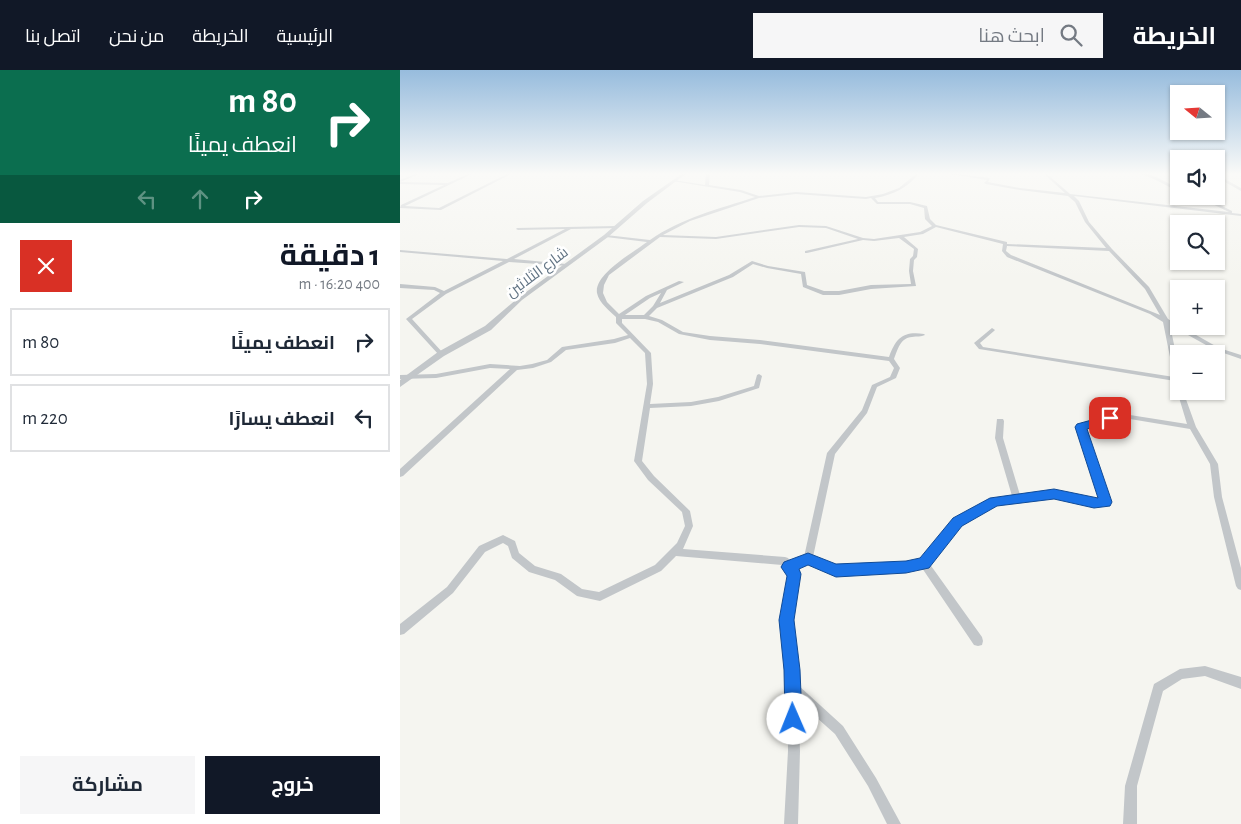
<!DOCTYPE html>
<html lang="ar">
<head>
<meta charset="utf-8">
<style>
	body { margin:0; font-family:"Alegreya Sans",Cairo,sans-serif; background:#f6f6f7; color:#1f2937; direction:rtl; height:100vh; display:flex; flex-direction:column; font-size:19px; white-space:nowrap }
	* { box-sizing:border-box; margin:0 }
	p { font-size:16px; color:#747a83 }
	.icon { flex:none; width:28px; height:28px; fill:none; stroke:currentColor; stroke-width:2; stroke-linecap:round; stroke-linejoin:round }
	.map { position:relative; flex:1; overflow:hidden; direction:ltr }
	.drawer { display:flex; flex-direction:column; background:#fff; width:400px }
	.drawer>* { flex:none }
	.hud { background:#0b6e4f; color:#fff; overflow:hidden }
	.needle { width:32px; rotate:288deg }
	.fabs { position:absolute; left:770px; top:15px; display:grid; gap:10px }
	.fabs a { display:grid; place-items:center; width:55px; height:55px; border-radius:0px; background:#fff; box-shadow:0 1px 4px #0004; font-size:25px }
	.pin { position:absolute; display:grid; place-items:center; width:42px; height:42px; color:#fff; margin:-21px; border-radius:10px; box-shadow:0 2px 8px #0006 }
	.me { position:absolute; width:55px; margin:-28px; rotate:359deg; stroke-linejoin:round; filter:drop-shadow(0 0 4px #0008) }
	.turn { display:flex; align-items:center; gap:18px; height:105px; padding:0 20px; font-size:22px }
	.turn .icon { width:65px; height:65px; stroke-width:2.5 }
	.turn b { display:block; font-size:35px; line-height:42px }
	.lanes { display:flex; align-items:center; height:48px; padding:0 20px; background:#0003; justify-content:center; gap:25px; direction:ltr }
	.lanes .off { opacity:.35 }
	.round { display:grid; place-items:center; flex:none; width:52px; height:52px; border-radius:0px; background:#f6f6f7 }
	.head { display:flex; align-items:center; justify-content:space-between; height:85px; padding:0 20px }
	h1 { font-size:30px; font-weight:700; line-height:38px; color:#111827 }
	.cta { display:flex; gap:10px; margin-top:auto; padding:10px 20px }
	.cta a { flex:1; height:58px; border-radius:0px; background:#111827; color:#fff; font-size:20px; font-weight:700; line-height:58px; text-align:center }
	.cta a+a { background:#f6f6f7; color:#1f2937 }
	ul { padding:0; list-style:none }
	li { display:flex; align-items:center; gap:15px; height:68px; margin:0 10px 8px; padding:0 10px; border:2px solid #e0e1e3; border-radius:0px }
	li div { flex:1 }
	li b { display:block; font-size:19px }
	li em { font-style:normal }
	header { display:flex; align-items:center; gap:30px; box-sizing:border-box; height:70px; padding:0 25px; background:#111827; color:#fff }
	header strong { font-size:24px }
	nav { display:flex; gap:28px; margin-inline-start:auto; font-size:18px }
	.search { width:350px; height:45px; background:#f6f6f7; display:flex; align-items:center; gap:12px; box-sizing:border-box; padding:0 18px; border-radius:0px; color:#747a83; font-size:19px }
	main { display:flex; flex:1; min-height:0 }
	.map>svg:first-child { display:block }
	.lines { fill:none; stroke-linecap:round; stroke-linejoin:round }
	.minor { fill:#c2c6c9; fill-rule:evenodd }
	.tertiary { fill:#c2c6c9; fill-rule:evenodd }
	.route { fill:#1a73e8; stroke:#114b97 }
	.labels { text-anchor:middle; stroke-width:5; stroke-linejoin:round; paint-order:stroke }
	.far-street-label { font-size:15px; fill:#627484; stroke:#fff }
</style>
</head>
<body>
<header>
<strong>الخريطة</strong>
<div class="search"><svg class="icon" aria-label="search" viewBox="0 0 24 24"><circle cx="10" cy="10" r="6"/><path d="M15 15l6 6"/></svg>ابحث هنا</div>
<nav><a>الرئيسية</a><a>الخريطة</a><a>من نحن</a><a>اتصل بنا</a></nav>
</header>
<main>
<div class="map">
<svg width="841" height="754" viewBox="0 0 841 754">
	<rect width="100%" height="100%" fill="#f5f5f0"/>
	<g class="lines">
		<!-- minor -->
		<path class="minor" d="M 18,103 L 22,103 L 0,112 L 48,113 L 70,103 L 74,103 L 5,136 L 39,138 L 109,103 L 113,103 L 41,140 L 0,138 L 1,135 L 44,115 L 0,114 L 0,110 Z
			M 306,103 L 310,103 L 309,115 L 341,120 L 359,126 L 396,122 L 466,127 L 483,124 L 499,118 L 517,103 L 519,103 C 509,117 493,125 475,128 L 478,132 L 510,132 L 527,136 L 530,149 L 536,155 L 607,172 L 607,174 L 706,178 L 685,152 L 675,132 L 668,126 L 620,120 L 586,114 L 584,113 L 587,110 L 550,104 L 549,103 L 590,108 L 588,112 L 620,118 L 665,123 L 643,103 L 646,103 L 670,124 L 829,142 L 800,128 L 793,126 L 802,126 L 832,141 L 832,143 L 841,144 L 841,146 L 674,126 L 679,131 L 689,152 L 712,179 L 749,217 L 768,249 L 819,278 L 841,285 L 841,289 L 815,280 L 770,255 L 779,299 L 779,319 L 776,317 L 775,311 L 579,279 L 574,273 L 592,258 L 595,260 L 594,261 L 580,273 L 583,277 L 774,307 L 763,252 L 750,244 L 607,187 L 602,181 L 603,174 L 536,157 L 523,164 L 504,167 L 518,179 L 517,187 L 514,190 L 513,201 L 516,216 L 471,219 L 439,225 L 423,225 L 403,217 L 401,204 L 367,198 L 353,194 L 333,207 L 257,238 L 249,246 L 262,250 L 283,262 L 310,266 L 360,270 L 489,287 C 496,268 503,261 524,264 L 525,265 C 521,267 517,266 512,267 C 500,268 498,279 494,289 L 500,298 L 496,308 L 477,317 L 467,343 L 435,384 L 413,487 L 436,497 L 506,493 L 521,490 L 554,450 L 592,429 L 612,426 L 595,368 L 597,349 L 603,349 L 604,351 L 603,368 L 620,425 L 654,421 L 694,430 L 700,429 L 677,357 L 678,355 L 710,346 L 730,345 L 787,354 L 777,321 L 779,319 L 779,321 L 783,321 L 796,357 L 818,394 L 822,427 L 841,498 L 841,520 L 838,519 L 836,516 L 814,427 L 810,394 L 790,359 L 730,349 L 710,350 L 685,358 L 709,432 L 708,434 L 694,436 L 654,427 L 597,434 L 560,454 L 529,493 L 582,567 L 583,571 L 582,575 L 578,576 L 574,575 L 522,498 L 506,501 L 436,505 L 408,493 L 396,499 L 399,504 L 391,550 L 397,600 L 398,615 L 443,656 L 476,708 L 501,754 L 487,754 L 468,716 L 435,664 L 398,631 L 400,681 L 398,754 L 384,754 L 388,681 L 387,600 L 381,550 L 389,505 L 382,495 L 276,486 L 261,501 L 200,531 L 177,526 L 155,510 L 129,502 L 112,488 L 108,476 L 103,473 L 85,482 L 53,523 L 4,564 L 0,565 L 0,554 L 47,517 L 79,476 L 103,465 L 115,471 L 119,483 L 135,496 L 161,504 L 182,519 L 199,522 L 255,495 L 277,473 L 285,456 L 282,442 L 248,410 L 234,391 L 247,314 L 245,283 L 230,268 L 215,273 L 166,280 L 151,292 L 133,298 L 117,300 L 3,406 L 0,407 L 0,399 L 110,299 L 90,298 L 36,308 L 0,309 L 0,305 L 36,304 L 90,294 L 120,296 L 132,294 L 147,290 L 162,277 L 214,269 L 228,265 L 216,253 L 216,247 C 210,241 199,233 197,223 C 194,204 234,182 247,172 L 206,167 L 204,166 L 206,165 L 250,170 C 281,148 319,139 355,127 L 340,122 L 272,111 L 274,110 L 305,115 ZM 396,124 L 466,129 L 471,128 L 477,134 L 510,134 L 524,138 L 525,149 L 532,156 L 520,162 L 474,169 L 463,168 L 426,156 L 399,155 L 316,167 L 263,165 L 290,151 L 359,128 ZM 399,157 L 426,158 L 458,169 L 405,181 L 405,183 L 407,183 L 463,170 L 474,171 L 499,168 L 514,179 L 513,186 L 510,189 L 509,201 L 511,214 L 471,215 L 439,221 L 424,221 L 407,215 L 405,202 L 368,196 L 352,191 L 329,205 L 260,233 L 267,220 L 284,212 L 279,211 L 246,226 L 219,244 L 207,232 L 203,223 L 204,215 L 209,205 L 260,167 L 316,169 ZM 607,176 L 709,181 L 745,219 L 760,245 L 611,185 L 606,181 ZM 261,223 L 253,236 L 244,245 L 225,245 L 250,228 ZM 222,249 L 245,249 L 258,252 L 279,264 L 310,270 L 360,274 L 489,291 L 494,298 L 490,307 L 472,315 L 462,340 L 427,383 L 404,487 L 391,492 L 388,488 L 385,487 L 283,479 L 293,456 L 290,441 L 254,406 L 242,391 L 250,338 L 291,336 L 319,331 L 359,318 L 362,306 L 359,304 L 357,305 L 354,316 L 318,327 L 291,332 L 250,334 L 253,314 L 251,283 L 222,253 Z
			M 739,103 C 752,102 767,113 779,119 L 779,122 L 756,110 Z
			M 816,104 L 841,118 L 841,121 L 816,107 Z
			M 216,156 L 218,157 L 217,158 L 171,159 L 114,189 L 166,194 L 168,194 L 168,196 L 109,192 L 46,224 L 12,249 L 43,283 L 43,285 L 39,285 L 6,249 L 40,223 L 34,220 L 0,218 L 0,214 L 35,217 L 44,221 L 103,191 L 0,182 L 0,180 L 107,189 L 165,159 L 118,160 L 116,159 L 117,158 Z
			M 805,596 L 841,607 L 841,619 L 805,606 L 782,609 L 763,621 L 737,716 L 737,754 L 723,754 L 725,716 L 754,614 L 780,599 Z"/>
		<!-- tertiary -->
		<path class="tertiary" d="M 283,103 L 287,103 L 247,133 L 208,167 L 122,230 L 91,260 L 44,286 L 0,317 L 0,310 L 38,282 L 85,256 L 118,228 L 204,165 L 243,131 Z"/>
	</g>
	<!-- sky -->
	<linearGradient id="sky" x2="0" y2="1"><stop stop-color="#97bcdd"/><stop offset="0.5" stop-color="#fafaf8"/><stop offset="1" stop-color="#fafaf8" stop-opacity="0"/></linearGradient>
	<rect width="841" height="208" fill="url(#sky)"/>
	<!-- route -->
	<path class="route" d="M 710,345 L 714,346 L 715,348 L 714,351 L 687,359 L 712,432 L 710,436 L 694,438 L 654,429 L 597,436 L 562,456 L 529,498 L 506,503 L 436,507 L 408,495 L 399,499 L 401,504 L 394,550 L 400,600 L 402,649 L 400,656 L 393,658 L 387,656 L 385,649 L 384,600 L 379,550 L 387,506 L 381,497 L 384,492 L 408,483 L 436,494 L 506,491 L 520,488 L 553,448 L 590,428 L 654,419 L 698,428 L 675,357 L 677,354 Z"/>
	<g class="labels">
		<!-- far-street labels -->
		<g class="far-street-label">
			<text transform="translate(137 202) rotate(-37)" y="5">شارع الثلاثين</text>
		</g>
	</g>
</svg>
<div class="fabs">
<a><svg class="needle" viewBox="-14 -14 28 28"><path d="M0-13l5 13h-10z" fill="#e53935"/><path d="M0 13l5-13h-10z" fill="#747a83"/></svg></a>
<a><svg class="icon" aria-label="sound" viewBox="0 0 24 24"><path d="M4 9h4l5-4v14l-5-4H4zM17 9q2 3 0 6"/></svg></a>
<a><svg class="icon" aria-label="search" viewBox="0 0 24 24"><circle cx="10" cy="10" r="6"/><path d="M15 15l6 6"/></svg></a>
<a>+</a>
<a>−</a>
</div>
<div class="pin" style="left:710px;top:348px;background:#d93025"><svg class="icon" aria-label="arrive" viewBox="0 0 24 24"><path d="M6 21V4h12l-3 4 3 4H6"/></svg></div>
<svg class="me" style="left:393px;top:649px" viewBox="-20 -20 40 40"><circle r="19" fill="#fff"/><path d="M0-13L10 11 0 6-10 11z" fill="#1a73e8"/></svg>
</div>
<section class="drawer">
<div class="hud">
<div class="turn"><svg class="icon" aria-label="right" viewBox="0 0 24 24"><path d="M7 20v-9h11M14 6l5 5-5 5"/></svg><div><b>80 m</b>انعطف يمينًا</div></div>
<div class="lanes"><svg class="icon off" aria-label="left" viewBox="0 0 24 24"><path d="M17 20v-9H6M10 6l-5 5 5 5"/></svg><svg class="icon off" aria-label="ahead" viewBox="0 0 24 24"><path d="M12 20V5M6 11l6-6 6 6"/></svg><svg class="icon" aria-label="right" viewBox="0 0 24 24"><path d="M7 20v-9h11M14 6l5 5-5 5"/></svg></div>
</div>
<div class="head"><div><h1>1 دقيقة</h1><p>400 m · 16:20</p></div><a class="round" style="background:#d93025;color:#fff"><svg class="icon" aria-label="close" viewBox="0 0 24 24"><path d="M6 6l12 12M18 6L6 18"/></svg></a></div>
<ul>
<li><svg class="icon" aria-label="right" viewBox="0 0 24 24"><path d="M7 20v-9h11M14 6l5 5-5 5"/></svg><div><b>انعطف يمينًا</b></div><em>80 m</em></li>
<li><svg class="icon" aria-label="left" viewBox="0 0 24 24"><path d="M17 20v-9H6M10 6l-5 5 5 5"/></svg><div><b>انعطف يسارًا</b></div><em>220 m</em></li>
</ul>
<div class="cta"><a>خروج</a><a>مشاركة</a></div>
</section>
</main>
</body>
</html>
